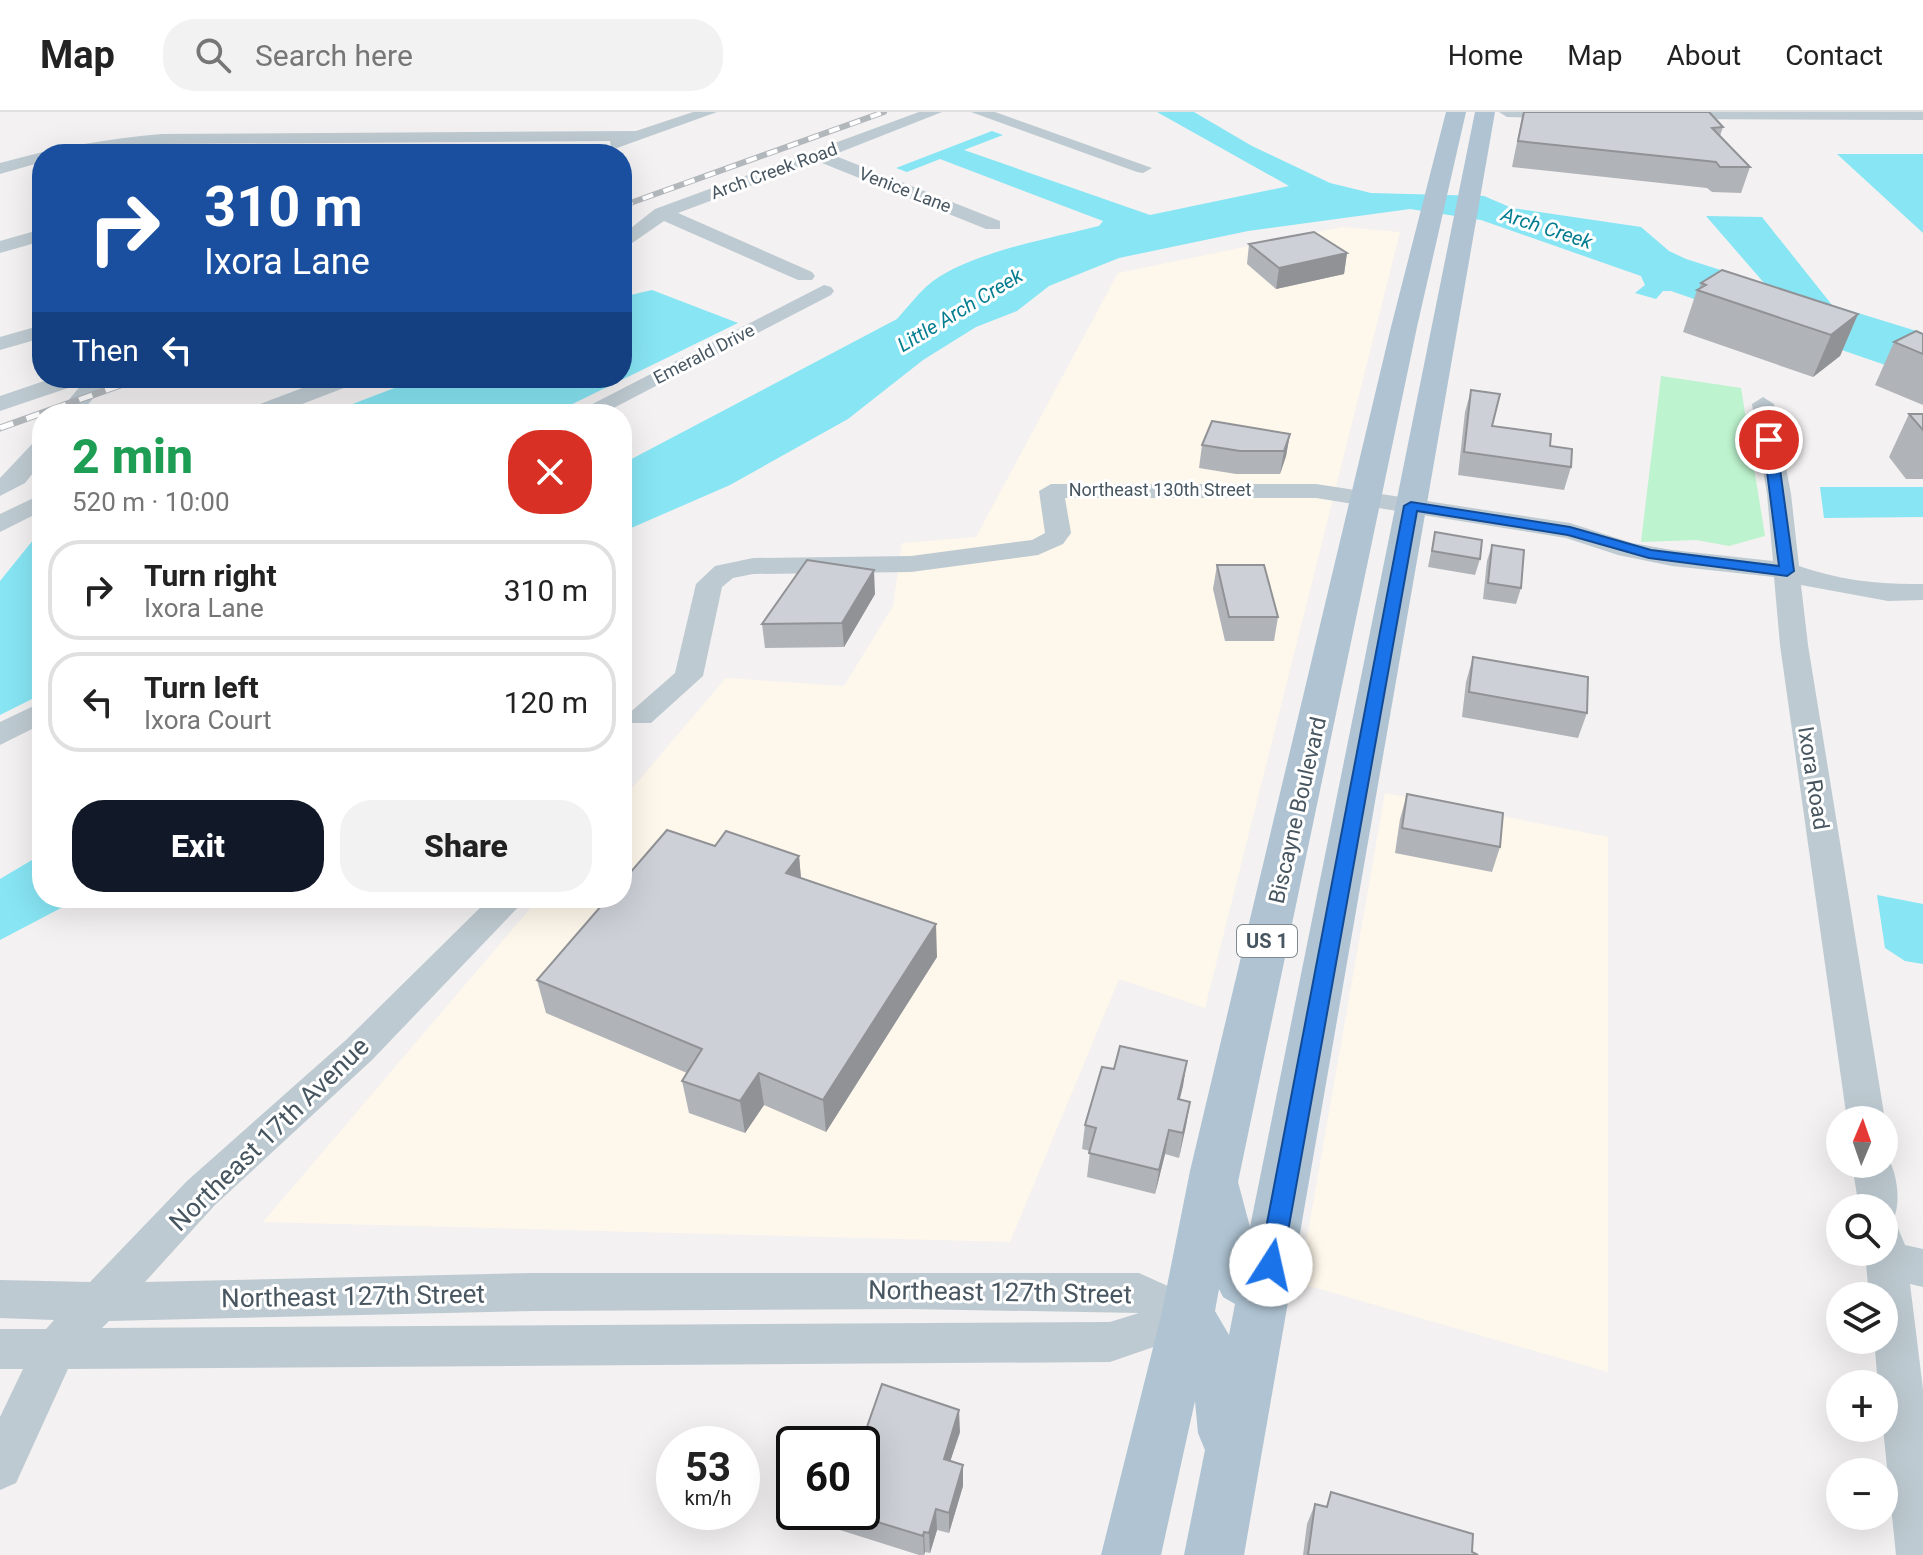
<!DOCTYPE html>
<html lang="en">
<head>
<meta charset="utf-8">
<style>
	body { margin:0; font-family:Roboto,sans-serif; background:#f2f2f2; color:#222; height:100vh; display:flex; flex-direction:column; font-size:30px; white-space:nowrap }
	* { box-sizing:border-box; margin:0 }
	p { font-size:26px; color:#767676 }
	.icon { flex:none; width:44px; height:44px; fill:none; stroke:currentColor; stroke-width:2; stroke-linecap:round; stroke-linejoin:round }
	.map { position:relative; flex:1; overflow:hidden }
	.side { position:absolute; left:32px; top:292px; width:600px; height:504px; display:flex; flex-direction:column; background:#fff; border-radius:32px; box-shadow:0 8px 32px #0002 }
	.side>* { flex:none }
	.top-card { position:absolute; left:32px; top:32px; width:600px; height:244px; border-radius:32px; box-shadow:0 8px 32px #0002; background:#1a4fa0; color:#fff; overflow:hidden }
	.needle { width:52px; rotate:2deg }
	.tools { position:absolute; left:1826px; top:994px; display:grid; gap:16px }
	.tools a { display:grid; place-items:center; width:72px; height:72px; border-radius:50%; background:#fff; box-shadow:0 8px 32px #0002; font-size:40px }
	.speed { position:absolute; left:656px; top:1314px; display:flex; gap:16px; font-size:40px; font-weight:700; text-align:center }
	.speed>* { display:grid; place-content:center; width:104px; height:104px; border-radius:50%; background:#fff; box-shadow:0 8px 32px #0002; line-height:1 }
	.speed small { font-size:20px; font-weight:400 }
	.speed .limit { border:4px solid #111; border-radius:12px; background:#fff; color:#111 }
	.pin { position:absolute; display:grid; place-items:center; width:68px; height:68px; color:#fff; margin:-34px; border:4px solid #fff; border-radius:50%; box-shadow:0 2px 8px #0007 }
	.me { position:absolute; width:88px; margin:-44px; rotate:10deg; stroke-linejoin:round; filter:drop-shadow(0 0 6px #0008) }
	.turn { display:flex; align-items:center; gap:28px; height:168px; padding:0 40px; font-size:36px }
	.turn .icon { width:104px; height:104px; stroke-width:2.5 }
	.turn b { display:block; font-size:56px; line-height:68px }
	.then { display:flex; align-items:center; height:76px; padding:0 40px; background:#0003; gap:16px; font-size:30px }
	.round { display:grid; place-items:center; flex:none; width:84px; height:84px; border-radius:32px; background:#f2f2f2 }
	.overview { display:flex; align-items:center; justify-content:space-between; height:136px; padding:0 40px }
	h1 { font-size:48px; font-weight:800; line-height:60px; color:#1e9e55 }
	.action { display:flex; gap:16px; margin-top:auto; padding:16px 40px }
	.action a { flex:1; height:92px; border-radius:32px; background:#111827; color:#fff; font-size:32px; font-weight:800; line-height:92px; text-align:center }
	.action a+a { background:#f2f2f2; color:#222 }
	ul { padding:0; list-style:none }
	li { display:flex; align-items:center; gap:24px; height:100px; margin:0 16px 12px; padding:0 24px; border:4px solid #e0e0e0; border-radius:32px }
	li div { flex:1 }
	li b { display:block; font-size:30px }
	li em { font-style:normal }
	header { display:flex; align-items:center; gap:48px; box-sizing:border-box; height:112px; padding:0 40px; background:#fff; border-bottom:2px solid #e0e0e0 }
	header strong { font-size:38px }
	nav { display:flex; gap:44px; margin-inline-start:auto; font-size:28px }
	.search { width:560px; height:72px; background:#f2f2f2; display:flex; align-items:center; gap:20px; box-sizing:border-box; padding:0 28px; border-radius:32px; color:#767676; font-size:30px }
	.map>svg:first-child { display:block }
	.commercial { fill:#fef7eb }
	.green { fill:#bdf3ce }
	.water { fill:#87e5f4 }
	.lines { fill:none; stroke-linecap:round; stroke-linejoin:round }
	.minor { fill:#becad1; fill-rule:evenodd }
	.major { fill:#afc3d2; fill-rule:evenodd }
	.rail-far1-casing { stroke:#b2b7bc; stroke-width:6 }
	.rail-casing { stroke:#b2b7bc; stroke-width:7 }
	.rail-far1 { stroke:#fff; stroke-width:4; stroke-dasharray:11; stroke-linecap:butt }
	.rail { stroke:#fff; stroke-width:5; stroke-dasharray:14; stroke-linecap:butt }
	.wall { fill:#b0b3b8 }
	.shaded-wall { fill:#909296 }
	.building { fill:#cdd0d6; stroke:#909296; stroke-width:2 }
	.route { fill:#1a73e8; stroke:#114b97; stroke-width:2 }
	.labels { text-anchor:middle; stroke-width:6; stroke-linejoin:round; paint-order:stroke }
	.far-street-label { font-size:18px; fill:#475660; stroke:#fff }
	.far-water-label { font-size:20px; font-style:italic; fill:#047d90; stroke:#fff }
	.shield { fill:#fff; stroke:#7e8990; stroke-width:2 }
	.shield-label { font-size:20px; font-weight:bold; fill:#475660 }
	.street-label { font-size:22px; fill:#475660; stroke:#fff }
	.near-street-label { font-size:26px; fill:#475660; stroke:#fff }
</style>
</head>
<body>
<header>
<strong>Map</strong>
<div class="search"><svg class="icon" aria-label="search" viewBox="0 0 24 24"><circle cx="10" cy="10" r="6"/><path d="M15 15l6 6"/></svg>Search here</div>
<nav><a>Home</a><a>Map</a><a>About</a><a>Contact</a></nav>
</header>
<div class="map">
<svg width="1923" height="1443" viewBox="0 0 1923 1443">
	<rect width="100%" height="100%" fill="#f3f1f1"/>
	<!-- commercial -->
	<path class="commercial" d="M 1342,115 L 1400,120 L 1205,896 L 1119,867 L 1010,1130 L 263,1110 L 539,786 L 622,786 L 622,688 L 726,566 L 844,574 L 893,494 L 902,431 L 976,425 L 1118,161 Z
		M 1385,681 L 1608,725 L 1608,1260 L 1299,1171 Z"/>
	<!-- green -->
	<path class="green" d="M 1661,264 L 1741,276 L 1765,424 L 1729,434 L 1696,428 L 1641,430 Z"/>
	<!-- water -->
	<path class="water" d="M 1157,0 L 1194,0 L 1252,34 L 1330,71 L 1371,81 L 1484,84 L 1512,96 L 1641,115 L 1669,139 L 1686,147 L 1765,172 L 1706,104 L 1762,105 L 1832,193 L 1923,221 L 1923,266 L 1671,179 L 1663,179 L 1656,187 L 1635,181 L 1645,173 L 1641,164 L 1481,108 L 1410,97 L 1248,119 L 1119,146 L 1049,174 L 1017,199 L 976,215 L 923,248 L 848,307 L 730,373 L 622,420 L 622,352 L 897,207 C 907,196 916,184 927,174 C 962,142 1052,126 1099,114 L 1103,109 L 940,47 L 907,60 L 896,56 L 992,19 L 1003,23 L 964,38 L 1150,103 L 1289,74 Z
		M 1837,42 L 1923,42 L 1923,121 Z
		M 652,178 L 738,211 L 552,302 L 326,302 L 421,266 L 622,266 L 622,185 Z
		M 1820,375 L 1923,375 L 1923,405 L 1824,406 Z
		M 42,417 L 42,582 L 0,603 L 0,469 Z
		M 42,742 L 42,786 L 80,786 L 0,828 L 0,767 Z
		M 1877,783 L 1923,792 L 1923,852 L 1905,849 L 1885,836 Z"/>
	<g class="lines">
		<!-- minor -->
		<path class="minor" d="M 693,0 L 717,0 L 617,36 L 611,35 L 610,29 L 162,32 L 80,42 L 42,42 L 42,50 L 0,62 L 0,51 C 54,36 105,27 162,22 L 636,19 Z
			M 919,0 L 942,0 L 833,43 L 1000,109 L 1000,117 L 986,117 L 817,49 L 678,101 L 812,160 L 815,164 L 812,168 L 798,168 L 664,109 L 622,138 L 622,123 L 655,97 Z
			M 971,0 L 995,0 L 1152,56 L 1143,61 L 1137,60 Z
			M 1499,0 L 1575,0 L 1576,2 L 1568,7 L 1507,5 Z
			M 1663,0 L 1923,0 L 1923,8 L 1670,7 L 1664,5 Z
			M 42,117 L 42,129 L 0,141 L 0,129 Z
			M 824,173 L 831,175 L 834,179 L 831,183 L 602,302 L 573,302 Z
			M 42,213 L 42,226 L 0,238 L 0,225 Z
			M 53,266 L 77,269 L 74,274 L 0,299 L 0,284 Z
			M 87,266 L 110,266 L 80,302 L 57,302 Z
			M 329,266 L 360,266 L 357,271 L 276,302 L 244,302 L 247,297 Z
			M 1763,285 L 1774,292 L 1791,382 L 1799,454 C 1839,468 1881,473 1923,472 L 1923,488 L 1888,489 L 1801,473 L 1808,533 L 1885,1008 L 1884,1010 L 1847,1008 L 1780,533 L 1774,465 L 1672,454 L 1618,443 L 1566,426 L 1316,386 L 1065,386 L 1071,421 L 1063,432 L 1038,443 L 911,460 L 753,462 L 733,466 L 722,475 L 703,564 L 651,611 L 631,611 L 626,604 L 675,561 L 696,472 L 715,454 L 753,446 L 911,444 L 1032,428 L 1045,421 L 1039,379 L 1051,372 L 1316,372 L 1570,411 L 1632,431 L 1672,438 L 1773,449 L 1767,382 L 1752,292 Z
			M 42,328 L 42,350 L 25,371 L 0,384 L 0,366 L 34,330 Z
			M 42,382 L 42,399 L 0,420 L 0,402 Z
			M 42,590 L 42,612 L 0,633 L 0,610 Z
			M 490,786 L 527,786 L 372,948 L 215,1093 L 145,1170 L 533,1161 L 1139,1161 L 1203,1190 L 1209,1204 L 1203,1218 L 1110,1250 L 68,1257 L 16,1371 L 0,1378 L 0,1305 L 23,1257 L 0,1257 L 0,1217 L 46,1217 L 54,1208 L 0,1206 L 0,1168 L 90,1170 L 187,1069 L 346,928 ZM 908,1197 L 1139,1201 L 1110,1210 L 102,1216 L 109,1209 L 533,1199 Z
			M 1884,1040 C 1897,1056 1902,1090 1893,1108 L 1885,1111 L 1898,1116 L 1905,1133 L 1923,1137 L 1923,1175 L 1910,1172 L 1923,1277 L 1923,1443 L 1896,1443 L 1883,1316 L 1884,1272 L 1878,1272 L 1874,1228 L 1884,1228 L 1884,1184 L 1869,1184 L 1865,1140 L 1884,1140 L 1884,1096 L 1859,1096 L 1852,1052 L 1884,1052 Z"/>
		<!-- major -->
		<path class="major" d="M 1446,0 L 1466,0 L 1417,215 L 1238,1070 L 1250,1115 L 1475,0 L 1495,0 L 1244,1443 L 1184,1443 L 1205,1338 L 1198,1321 L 1195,1289 L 1161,1443 L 1101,1443 L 1161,1204 L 1190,1059 L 1391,215 ZM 1219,1177 L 1223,1185 L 1235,1192 L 1229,1223 L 1215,1199 Z"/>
		<defs>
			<path id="rail-far1" d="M 622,94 L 884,0"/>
			<path id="rail" d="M 0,316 L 140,266"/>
		</defs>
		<!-- rail-far1 casing -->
		<use href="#rail-far1" class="rail-far1-casing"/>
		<!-- rail casing -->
		<use href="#rail" class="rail-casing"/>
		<!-- rail-far1 -->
		<use href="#rail-far1" class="rail-far1"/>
		<!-- rail -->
		<use href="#rail" class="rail"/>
	</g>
	<!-- wall -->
	<path class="wall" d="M 1523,0 L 1723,15 L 1720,24 L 1750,55 L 1741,81 L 1712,80 L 1707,76 L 1512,55 Z
		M 1249,132 L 1347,141 L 1344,162 L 1276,177 L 1247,152 Z
		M 1701,171 L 1858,202 L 1840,244 L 1813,265 L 1683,220 L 1697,178 L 1699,177 Z
		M 1923,222 L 1923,293 L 1875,273 L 1894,230 Z
		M 1471,278 L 1492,314 L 1550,334 L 1571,355 L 1564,378 L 1458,363 L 1465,300 Z
		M 1909,302 L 1923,302 L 1923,367 L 1906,367 L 1889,345 Z
		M 1290,322 L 1286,344 L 1280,362 L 1236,362 L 1199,356 L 1202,333 Z
		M 1435,420 L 1480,447 L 1475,463 L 1428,455 Z
		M 1492,433 L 1521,476 L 1516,492 L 1483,487 L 1487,449 Z
		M 1217,453 L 1278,505 L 1274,529 L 1225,529 L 1213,477 Z
		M 875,482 L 844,535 L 765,536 L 762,512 Z
		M 1473,545 L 1587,601 L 1578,626 L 1462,605 L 1466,570 Z
		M 1407,682 L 1500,735 L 1492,760 L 1395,741 L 1400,707 Z
		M 715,734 L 799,744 L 801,767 L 937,845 L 826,1020 L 764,993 L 745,1021 L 689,1001 L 682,969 L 687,961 L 546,901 L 537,868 Z
		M 1114,957 L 1183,974 L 1179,987 L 1190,990 L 1179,1046 L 1165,1042 L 1155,1082 L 1087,1065 L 1090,1039 L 1082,1037 L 1085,1013 Z
		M 960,1320 L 950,1349 L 963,1374 L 949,1421 L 937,1418 L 930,1441 L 925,1440 L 924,1443 L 919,1443 L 840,1418 L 837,1400 L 862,1400 Z
		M 1331,1380 L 1472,1440 L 1478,1443 L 1303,1443 L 1307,1412 L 1315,1392 L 1326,1395 Z"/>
	<!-- shaded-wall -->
	<path class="shaded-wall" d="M 1347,141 L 1344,162 L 1276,177 L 1279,156 Z
		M 1858,202 L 1840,244 L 1813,265 L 1831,223 Z
		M 1290,322 L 1286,344 L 1280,362 L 1284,339 Z
		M 874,458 L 875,482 L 844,535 L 842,511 Z
		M 799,744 L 802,777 L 786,761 Z
		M 936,812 L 937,845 L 826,1020 L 823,988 Z
		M 1187,949 L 1183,974 L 1174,1011 L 1178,987 Z
		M 759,961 L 764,993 L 745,1021 L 740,989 Z
		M 1190,990 L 1186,1014 L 1179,1046 L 1183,1021 Z
		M 1169,1018 L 1165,1042 L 1155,1082 L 1159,1058 Z
		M 959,1298 L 960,1320 L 944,1368 L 944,1347 Z
		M 963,1353 L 963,1374 L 949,1421 L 949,1401 Z
		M 936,1397 L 937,1418 L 930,1441 L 929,1421 Z
		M 924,1420 L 925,1440 L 924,1443 L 923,1424 Z"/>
	<!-- building -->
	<path class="building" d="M 1524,0 L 1709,0 L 1723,15 L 1712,16 L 1750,55 L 1720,55 L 1716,50 L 1518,29 Z
		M 1314,120 L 1347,141 L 1279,156 L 1249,132 Z
		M 1722,158 L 1858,202 L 1831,223 L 1697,178 L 1706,173 L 1701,171 Z
		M 1916,219 L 1923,222 L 1923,242 L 1894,230 Z
		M 1471,278 L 1500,282 L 1492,314 L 1551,322 L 1550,334 L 1572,337 L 1571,355 L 1464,340 Z
		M 1909,302 L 1923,302 L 1923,318 Z
		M 1212,309 L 1290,322 L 1284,339 L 1240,339 L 1202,333 Z
		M 1435,420 L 1482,428 L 1480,447 L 1432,439 Z
		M 1492,433 L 1524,438 L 1521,476 L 1488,471 Z
		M 807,448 L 874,458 L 842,511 L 762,512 Z
		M 1217,453 L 1264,453 L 1278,505 L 1229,505 Z
		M 1473,545 L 1588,565 L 1587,601 L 1469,580 Z
		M 1407,682 L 1503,701 L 1500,735 L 1402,716 Z
		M 667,718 L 715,734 L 726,719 L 799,744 L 786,761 L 936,812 L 823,988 L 759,961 L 740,989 L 682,969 L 702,937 L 537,868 L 608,786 L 622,786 L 622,770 Z
		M 1120,934 L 1187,949 L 1178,987 L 1190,990 L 1183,1021 L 1169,1018 L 1159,1058 L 1089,1041 L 1096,1016 L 1085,1013 L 1102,955 L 1114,957 Z
		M 882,1272 L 959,1298 L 944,1347 L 963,1353 L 949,1401 L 936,1397 L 929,1421 L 924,1420 L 923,1424 L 845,1400 L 862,1400 L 862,1332 L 861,1332 Z
		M 1331,1380 L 1473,1422 L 1472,1440 L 1478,1443 L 1308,1443 L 1315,1392 L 1327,1395 Z"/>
	<!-- route -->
	<path class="route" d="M 1769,324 L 1776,328 L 1794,459 L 1787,464 L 1649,446 L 1568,423 L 1417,399 L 1282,1153 L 1279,1161 L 1271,1164 L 1262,1161 L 1259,1153 L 1404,394 L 1411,390 L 1570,415 L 1651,438 L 1779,454 L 1763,328 Z"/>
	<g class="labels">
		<!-- far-street labels -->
		<g class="far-street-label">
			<text transform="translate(774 59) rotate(-20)" y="6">Arch Creek Road</text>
			<text transform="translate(905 78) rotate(21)" y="6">Venice Lane</text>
			<text transform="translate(704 242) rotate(-27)" y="6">Emerald Drive</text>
			<text x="1160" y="384">Northeast 130th Street</text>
		</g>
		<!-- far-water labels -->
		<g class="far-water-label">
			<text transform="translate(1547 116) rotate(18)" y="7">Arch Creek</text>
			<text transform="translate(960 198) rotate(-31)" y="7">Little Arch Creek</text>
		</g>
		<!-- shield labels -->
		<rect class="shield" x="1237" y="813" width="60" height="32" rx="6"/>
		<g class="shield-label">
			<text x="1267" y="836">US 1</text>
		</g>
		<!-- street labels -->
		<g class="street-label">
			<text transform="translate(1814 666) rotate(81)" y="8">Ixora Road</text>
			<text transform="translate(1297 698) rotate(-77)" y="8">Biscayne Boulevard</text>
		</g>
		<!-- near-street labels -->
		<g class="near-street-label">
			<text transform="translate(269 1022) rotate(-44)" y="9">Northeast 17th Avenue</text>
			<text transform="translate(1000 1180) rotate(1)" y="9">Northeast 127th Street</text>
			<text transform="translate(353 1184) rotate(-1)" y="9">Northeast 127th Street</text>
		</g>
	</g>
</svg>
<div class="tools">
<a><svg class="needle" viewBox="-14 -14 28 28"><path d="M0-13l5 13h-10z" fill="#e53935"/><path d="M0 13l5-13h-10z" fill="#767676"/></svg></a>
<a><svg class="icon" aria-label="search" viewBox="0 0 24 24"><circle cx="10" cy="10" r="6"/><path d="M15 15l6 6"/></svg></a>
<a><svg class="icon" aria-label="layers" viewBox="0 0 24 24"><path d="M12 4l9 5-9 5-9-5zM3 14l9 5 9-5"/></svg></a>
<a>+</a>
<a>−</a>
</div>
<div class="speed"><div>53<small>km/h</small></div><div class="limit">60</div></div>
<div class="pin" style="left:1769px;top:328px;background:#d93025"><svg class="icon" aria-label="arrive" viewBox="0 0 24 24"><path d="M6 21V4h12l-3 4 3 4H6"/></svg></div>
<svg class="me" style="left:1271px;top:1153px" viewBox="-20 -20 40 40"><circle r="19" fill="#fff"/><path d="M0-13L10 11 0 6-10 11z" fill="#1a73e8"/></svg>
<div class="top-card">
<div class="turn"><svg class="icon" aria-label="right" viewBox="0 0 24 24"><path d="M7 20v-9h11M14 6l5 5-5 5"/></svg><div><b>310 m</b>Ixora Lane</div></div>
<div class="then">Then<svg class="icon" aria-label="left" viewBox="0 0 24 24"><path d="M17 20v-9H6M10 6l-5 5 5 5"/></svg></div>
</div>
<section class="side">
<div class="overview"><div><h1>2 min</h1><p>520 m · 10:00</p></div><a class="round" style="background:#d93025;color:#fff"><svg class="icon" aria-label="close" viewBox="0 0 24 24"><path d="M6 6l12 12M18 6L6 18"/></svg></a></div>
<ul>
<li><svg class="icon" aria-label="right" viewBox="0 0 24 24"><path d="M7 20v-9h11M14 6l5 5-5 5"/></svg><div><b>Turn right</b><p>Ixora Lane</p></div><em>310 m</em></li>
<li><svg class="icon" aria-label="left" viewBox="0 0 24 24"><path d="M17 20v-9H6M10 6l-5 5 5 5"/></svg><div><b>Turn left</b><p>Ixora Court</p></div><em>120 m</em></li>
</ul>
<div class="action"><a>Exit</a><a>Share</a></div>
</section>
</div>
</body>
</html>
